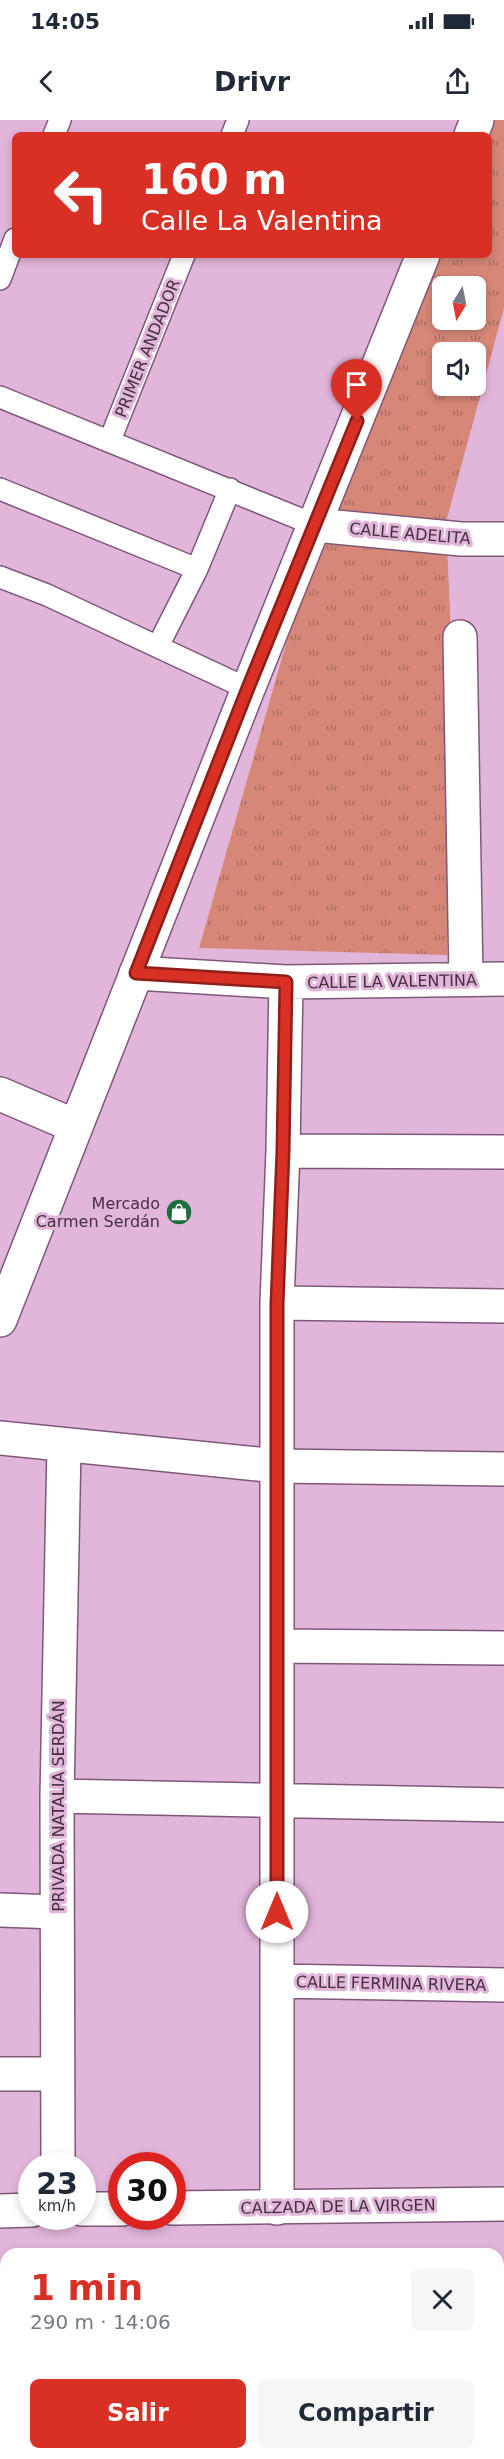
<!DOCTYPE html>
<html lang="es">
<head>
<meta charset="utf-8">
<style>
	body { margin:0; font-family:"DejaVu Sans",sans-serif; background:#f6f6f7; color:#1f2937; height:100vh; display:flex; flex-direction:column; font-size:22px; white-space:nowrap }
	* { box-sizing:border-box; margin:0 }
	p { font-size:20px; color:#747a83 }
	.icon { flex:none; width:33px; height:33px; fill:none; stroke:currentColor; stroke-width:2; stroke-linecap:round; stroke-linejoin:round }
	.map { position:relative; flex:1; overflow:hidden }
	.side { position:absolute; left:0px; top:2128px; width:504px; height:212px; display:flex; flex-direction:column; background:#fff; border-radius:18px 18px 0 0; box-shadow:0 3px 9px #0003 }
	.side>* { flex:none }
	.top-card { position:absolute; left:12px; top:12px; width:480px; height:126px; border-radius:9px; box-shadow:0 3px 9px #0003; background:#d93025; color:#fff; overflow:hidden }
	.needle { width:39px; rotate:190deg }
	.controls { position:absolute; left:432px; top:156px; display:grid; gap:12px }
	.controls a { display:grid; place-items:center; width:54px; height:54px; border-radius:9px; background:#fff; box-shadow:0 3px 9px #0003; font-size:30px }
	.speed { position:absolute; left:18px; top:2032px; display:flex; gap:12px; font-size:30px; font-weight:700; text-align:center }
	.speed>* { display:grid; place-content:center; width:78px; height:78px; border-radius:50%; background:#fff; box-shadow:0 3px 9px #0003; line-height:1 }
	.speed small { font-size:15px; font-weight:400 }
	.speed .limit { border:9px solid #d22; background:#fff; color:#111 }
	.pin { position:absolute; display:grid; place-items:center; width:51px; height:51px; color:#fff; margin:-62px -26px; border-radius:50% 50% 50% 0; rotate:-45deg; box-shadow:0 0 6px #0007 }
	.pin .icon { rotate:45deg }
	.me { position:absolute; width:66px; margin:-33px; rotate:0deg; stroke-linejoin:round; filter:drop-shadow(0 0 4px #0008) }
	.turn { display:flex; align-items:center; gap:21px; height:126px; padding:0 30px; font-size:27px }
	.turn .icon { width:78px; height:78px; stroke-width:2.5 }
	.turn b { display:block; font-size:42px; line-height:51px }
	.round { display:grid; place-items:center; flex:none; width:63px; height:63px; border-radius:9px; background:#f6f6f7 }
	.summary { display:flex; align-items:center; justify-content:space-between; height:102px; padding:0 30px }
	h1 { font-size:36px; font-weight:700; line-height:45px; color:#d93025 }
	.cta { display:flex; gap:12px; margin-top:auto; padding:12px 30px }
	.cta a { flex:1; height:69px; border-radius:9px; background:#d93025; color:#fff; font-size:24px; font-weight:700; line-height:69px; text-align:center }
	.cta a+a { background:#f6f6f7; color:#1f2937 }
	.status { display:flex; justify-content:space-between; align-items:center; height:42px; padding:0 30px; background:#fff; direction:ltr }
	.status svg { height:16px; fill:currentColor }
	header { display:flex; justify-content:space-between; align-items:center; height:78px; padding:0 30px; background:#fff; font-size:27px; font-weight:700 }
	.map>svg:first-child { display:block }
	.grass { fill:url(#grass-tufts); fill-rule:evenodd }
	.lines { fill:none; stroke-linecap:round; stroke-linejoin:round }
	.service-casing { stroke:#7f5779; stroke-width:24 }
	.minor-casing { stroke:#7f5779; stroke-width:36 }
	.tertiary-casing { stroke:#7f5779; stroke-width:36 }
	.secondary-casing { stroke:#7f5779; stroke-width:36 }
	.service { stroke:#fff; stroke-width:21 }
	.minor { stroke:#fff; stroke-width:33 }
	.tertiary { stroke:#fff; stroke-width:33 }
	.secondary { stroke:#fff; stroke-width:33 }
	.route-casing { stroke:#8d1f18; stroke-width:15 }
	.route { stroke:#d93025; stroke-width:10 }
	.labels { text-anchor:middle; stroke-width:6; stroke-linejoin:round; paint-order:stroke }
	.street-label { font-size:16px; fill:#433140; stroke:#e2b5da }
	.poi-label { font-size:16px; fill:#433140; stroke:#e2b5da; text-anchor:end }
</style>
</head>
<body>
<div class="status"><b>14:05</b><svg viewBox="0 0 49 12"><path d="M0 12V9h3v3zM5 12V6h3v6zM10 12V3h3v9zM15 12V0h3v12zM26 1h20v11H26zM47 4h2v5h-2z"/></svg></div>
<header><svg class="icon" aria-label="back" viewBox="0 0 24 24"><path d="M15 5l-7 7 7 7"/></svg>Drivr<svg class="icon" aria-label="share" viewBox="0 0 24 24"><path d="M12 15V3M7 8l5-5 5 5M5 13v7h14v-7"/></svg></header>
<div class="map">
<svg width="504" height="2339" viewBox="0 0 504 2339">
	<defs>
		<pattern id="grass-tufts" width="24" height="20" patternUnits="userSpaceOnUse" patternTransform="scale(1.5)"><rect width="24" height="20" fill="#d68777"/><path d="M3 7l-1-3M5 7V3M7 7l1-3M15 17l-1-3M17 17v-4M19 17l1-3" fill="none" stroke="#af6f63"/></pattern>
	</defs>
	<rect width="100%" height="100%" fill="#e2b5da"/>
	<!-- grass -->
	<path class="grass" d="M 492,0 L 504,0 L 504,188 L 446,402 L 451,516 L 447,835 L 199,828 L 300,475 L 438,135 L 489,135 L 489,15 L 486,15 ZM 442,166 L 476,166 L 476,200 L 442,200 ZM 442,232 L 476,232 L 476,266 L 442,266 Z"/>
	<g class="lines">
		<defs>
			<path id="service" d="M 54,15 L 60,0
				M 232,15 L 238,0
				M 0,159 L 15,119
				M 0,277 L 315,405
				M 110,320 L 184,135
				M 0,369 L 197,449
				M 0,457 L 47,475 L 248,569
				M 158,526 L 197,449 L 230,369"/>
			<path id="minor" d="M 315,405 L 461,419 L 504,419
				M 460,517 L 466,859
				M 136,853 L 286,862 L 504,859
				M 0,974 L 75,1006
				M 283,1031 L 504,1032
				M 277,1183 L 504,1186
				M 0,1318 L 277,1346 L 504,1349
				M 277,1526 L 504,1528
				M 57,1676 L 504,1685
				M 0,1790 L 57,1792
				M 277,1861 L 504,1865
				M 0,1954 L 57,1954
				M 58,2046 L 57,1676 L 64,1326
				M 277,2088 L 277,1183 L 283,1031 L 286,862"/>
			<path id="tertiary" d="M 471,15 L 477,0
				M 0,1200 L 248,569 L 423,135"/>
			<path id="secondary" d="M 172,2088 L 504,2084
				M 82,2089 L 122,2089
				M 0,2091 L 32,2090
				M 498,2226 L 504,2226
				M 0,2236 L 6,2236"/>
		</defs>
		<!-- service casing -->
		<use href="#service" class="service-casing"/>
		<!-- minor casing -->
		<use href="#minor" class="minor-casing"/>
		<!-- tertiary casing -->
		<use href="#tertiary" class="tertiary-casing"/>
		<!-- secondary casing -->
		<use href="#secondary" class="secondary-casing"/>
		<!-- service -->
		<use href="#service" class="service"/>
		<!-- minor -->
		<use href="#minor" class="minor"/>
		<!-- tertiary -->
		<use href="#tertiary" class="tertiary"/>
		<!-- secondary -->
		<use href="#secondary" class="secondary"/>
	</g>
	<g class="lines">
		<defs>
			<path id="route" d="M 277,1792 L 277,1184 L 283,1031 L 286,862 L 136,853 L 248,568 L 357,301"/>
		</defs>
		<!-- route casing -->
		<use href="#route" class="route-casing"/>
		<!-- route -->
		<use href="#route" class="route"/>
	</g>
	<!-- icons -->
	<defs>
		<symbol id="shop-disc" viewBox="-11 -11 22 22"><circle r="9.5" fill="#1f6e3d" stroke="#e2b5da"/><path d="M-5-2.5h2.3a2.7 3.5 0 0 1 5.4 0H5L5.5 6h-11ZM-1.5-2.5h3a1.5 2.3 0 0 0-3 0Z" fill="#fff"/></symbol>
	</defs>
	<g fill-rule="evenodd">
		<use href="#shop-disc" x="164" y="1077" width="30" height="30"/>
	</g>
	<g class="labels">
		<!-- street labels -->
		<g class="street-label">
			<text transform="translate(147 228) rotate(-68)" y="6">PRIMER ANDADOR</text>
			<text transform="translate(410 413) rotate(5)" y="6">CALLE ADELITA</text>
			<text transform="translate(392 861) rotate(-1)" y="6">CALLE LA VALENTINA</text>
			<text transform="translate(58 1686) rotate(-90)" y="6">PRIVADA NATALIA SERDÁN</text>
			<text transform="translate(391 1863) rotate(1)" y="6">CALLE FERMINA RIVERA</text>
			<text transform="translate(338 2086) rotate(-1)" y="6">CALZADA DE LA VIRGEN</text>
		</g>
		<!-- poi labels -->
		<g class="poi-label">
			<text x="160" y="1089">Mercado<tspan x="160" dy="18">Carmen Serdán</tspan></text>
		</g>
	</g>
</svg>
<div class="controls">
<a><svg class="needle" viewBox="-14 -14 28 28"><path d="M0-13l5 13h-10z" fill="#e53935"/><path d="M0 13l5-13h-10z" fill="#747a83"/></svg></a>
<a><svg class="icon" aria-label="sound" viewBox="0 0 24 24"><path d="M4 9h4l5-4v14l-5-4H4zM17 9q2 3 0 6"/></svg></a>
</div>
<div class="speed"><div>23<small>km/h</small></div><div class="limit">30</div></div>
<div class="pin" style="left:357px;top:301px;background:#d93025"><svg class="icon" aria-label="arrive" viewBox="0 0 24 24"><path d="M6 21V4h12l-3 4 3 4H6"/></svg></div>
<svg class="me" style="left:277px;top:1792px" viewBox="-20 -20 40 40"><circle r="19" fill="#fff"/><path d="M0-13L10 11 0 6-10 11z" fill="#d93025"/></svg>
<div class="top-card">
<div class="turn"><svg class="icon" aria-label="left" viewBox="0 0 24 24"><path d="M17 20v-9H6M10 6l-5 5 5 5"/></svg><div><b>160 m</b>Calle La Valentina</div></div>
</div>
<section class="side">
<div class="summary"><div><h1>1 min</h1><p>290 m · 14:06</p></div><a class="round"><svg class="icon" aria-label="close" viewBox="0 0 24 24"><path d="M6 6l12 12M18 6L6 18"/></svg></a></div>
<div class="cta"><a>Salir</a><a>Compartir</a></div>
</section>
</div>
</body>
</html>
